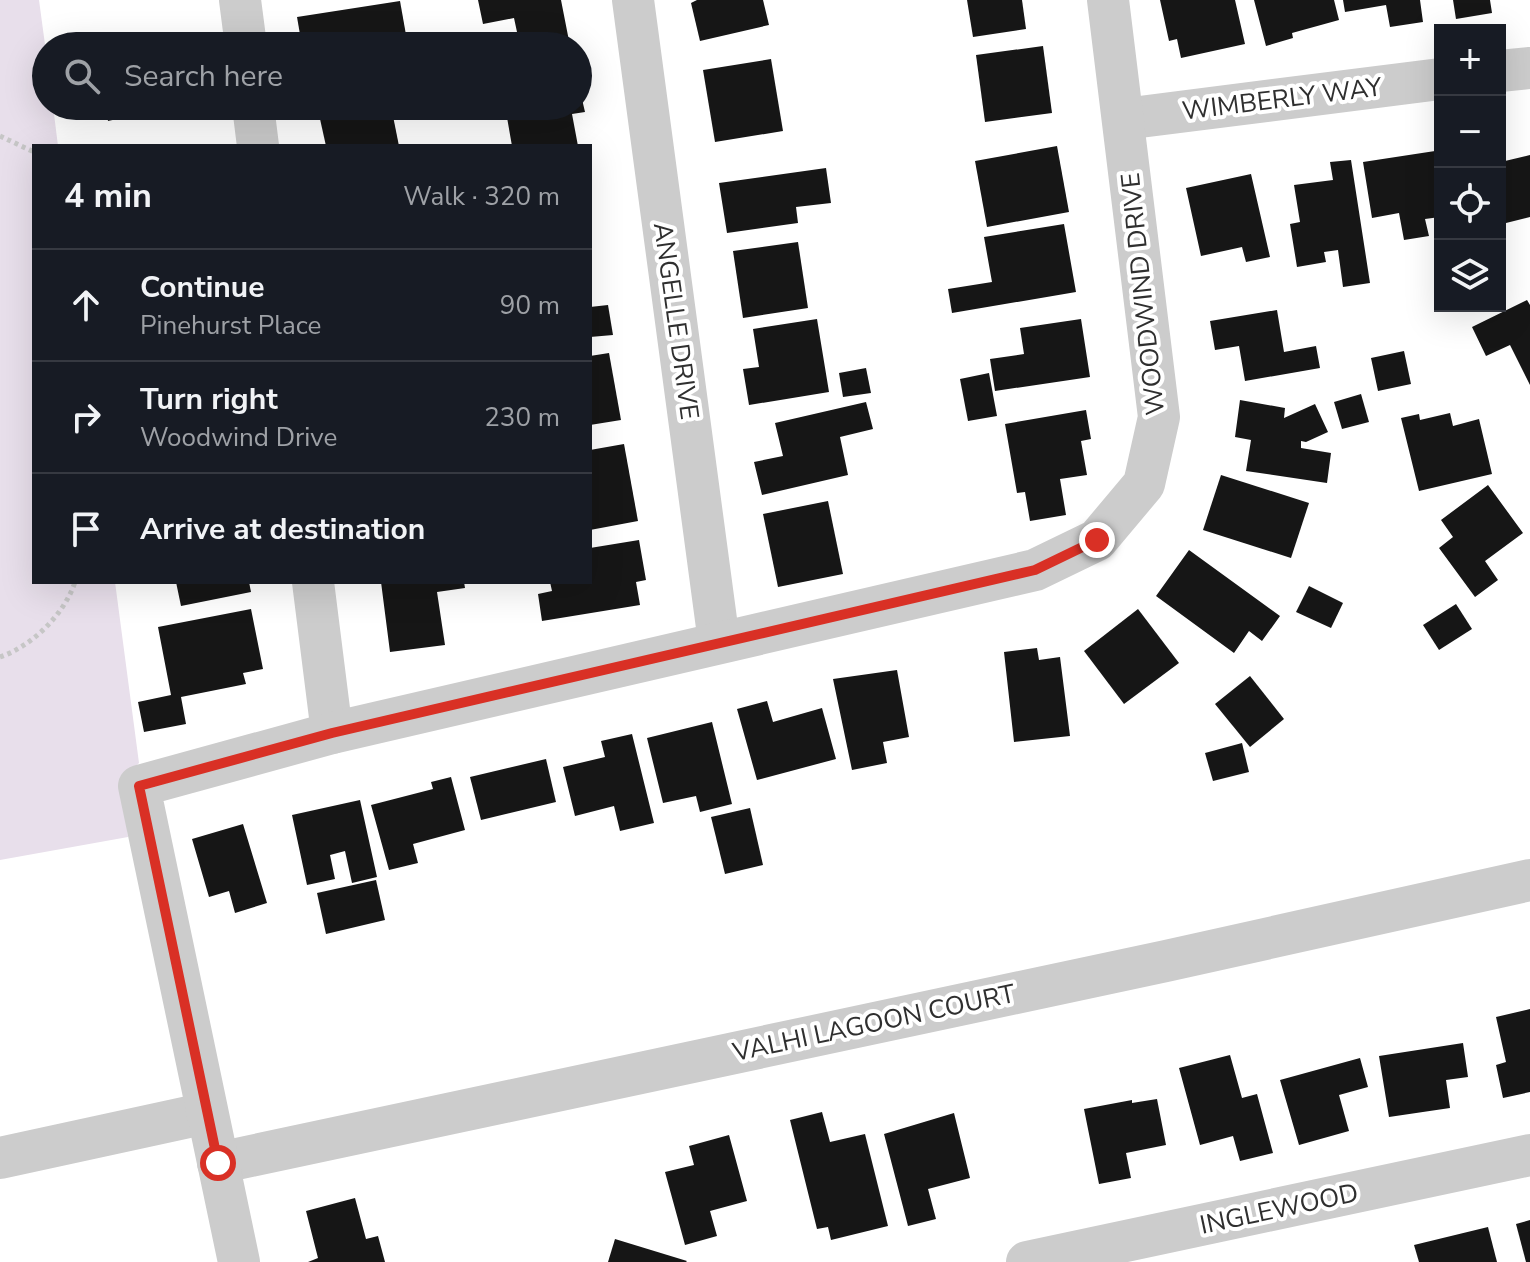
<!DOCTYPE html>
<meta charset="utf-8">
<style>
body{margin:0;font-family:"Nunito Sans",sans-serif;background:#20242c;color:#f1f3f6}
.controls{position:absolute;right:24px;top:24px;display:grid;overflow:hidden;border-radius:0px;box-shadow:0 8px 32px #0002}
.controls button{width:72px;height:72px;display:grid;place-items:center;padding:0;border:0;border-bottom:2px solid #363941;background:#171b24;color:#f1f3f6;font:40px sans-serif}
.stop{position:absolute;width:24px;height:24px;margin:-18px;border:6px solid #d93025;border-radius:50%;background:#fff}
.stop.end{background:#d93025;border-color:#fff;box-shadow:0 2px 8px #0008}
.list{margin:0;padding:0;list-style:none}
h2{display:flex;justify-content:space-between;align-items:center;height:104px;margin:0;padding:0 32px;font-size:34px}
h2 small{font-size:26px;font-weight:400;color:#9ea1a6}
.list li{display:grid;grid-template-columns:52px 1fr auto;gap:24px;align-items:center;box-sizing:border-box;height:112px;padding:0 32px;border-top:2px solid #363941}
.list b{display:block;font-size:30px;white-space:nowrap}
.list p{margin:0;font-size:26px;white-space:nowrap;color:#9ea1a6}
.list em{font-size:26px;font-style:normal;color:#9ea1a6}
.icon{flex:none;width:44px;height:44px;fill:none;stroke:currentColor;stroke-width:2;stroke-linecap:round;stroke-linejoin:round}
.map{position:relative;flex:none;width:1530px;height:1262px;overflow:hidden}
.search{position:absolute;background:#171b24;box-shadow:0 8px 32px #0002;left:32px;top:32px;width:560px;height:88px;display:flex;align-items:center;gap:20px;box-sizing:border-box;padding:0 28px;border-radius:44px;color:#9ea1a6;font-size:30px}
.panel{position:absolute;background:#171b24;box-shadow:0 8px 32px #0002;left:32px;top:144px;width:560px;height:440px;border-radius:0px}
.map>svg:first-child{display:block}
</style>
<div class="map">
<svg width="1530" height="1262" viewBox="0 0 1530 1262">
<rect width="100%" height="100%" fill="#fff"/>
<path fill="#e8dfeb" d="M 0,0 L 39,0 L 46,52 L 46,106 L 53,106 L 58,146 L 34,146 L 34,582 L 115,582 L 139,763 L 124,778 L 128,837 L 0,860 Z"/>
<g fill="#161616">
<path d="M 478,0 L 561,0 L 570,46 L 487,46 L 485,39 L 517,32 L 514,18 L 483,24 Z"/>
<path d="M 697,0 L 763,0 L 769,25 L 700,41 L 691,3 Z"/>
<path d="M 967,0 L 1022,0 L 1026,29 L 973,37 Z"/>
<path d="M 1160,0 L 1235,0 L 1245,44 L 1181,58 L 1177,39 L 1169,41 Z"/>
<path d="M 1254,0 L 1334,0 L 1339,20 L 1292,33 L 1293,38 L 1266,46 Z"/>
<path d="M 1343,0 L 1420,0 L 1423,22 L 1390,27 L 1386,5 L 1345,12 Z"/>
<path d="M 1453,0 L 1490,0 L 1492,13 L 1456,19 Z"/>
<path d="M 400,1 L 408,46 L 302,46 L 297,17 Z"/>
<path d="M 159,32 L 162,46 L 101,46 L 100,45 Z"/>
<path d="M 1043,46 L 1052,113 L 985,122 L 976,55 Z"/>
<path d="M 771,59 L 783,131 L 715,142 L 703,70 Z"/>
<path d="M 578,82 L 585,112 L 572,114 L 578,146 L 512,146 L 505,106 L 578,106 Z"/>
<path d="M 105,106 L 172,106 L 172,107 L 108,121 Z"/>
<path d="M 337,106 L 391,106 L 399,146 L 326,146 L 318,110 Z"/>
<path d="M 1500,144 L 1505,161 L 1530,155 L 1530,217 L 1506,223 L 1503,208 L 1500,209 Z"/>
<path d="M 1057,146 L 1069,212 L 987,227 L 975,161 Z"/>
<path d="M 1435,151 L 1440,181 L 1440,217 L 1425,219 L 1429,236 L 1404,240 L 1399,213 L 1372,218 L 1363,162 Z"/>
<path d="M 1351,160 L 1370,283 L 1343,287 L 1338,250 L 1324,252 L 1326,262 L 1297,267 L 1290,224 L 1300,222 L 1294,185 L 1333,180 L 1330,162 Z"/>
<path d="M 826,168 L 831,203 L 796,207 L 798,223 L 727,233 L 719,183 Z"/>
<path d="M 1251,174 L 1270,257 L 1246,262 L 1242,247 L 1201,256 L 1186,188 Z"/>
<path d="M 1064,224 L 1076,292 L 952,313 L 948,289 L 992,282 L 984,237 Z"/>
<path d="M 798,242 L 808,308 L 743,318 L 733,251 Z"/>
<path d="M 1527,300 L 1530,305 L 1530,385 L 1510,345 L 1486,356 L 1472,327 Z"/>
<path d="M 608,305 L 613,335 L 590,337 L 590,307 Z"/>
<path d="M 1277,310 L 1284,352 L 1316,346 L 1320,368 L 1245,381 L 1239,346 L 1215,350 L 1210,321 Z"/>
<path d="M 817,319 L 829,392 L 749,405 L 743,369 L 759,367 L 753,329 Z"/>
<path d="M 1081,319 L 1090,377 L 995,391 L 990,359 L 1024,354 L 1020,328 Z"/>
<path d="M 1404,351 L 1411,384 L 1378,391 L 1371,358 Z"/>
<path d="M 609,353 L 621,420 L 590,425 L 590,356 Z"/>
<path d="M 866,368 L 871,393 L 843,397 L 839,373 Z"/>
<path d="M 989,373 L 997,416 L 968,421 L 960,379 Z"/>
<path d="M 1361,394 L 1369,422 L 1342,429 L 1334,402 Z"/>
<path d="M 1240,400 L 1285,408 L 1284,418 L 1315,404 L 1328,432 L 1306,442 L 1301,441 L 1301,448 L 1331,453 L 1327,483 L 1246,471 L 1251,440 L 1235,437 Z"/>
<path d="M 866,402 L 873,429 L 840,437 L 848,475 L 762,495 L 754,462 L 783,456 L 775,423 Z"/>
<path d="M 1086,410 L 1091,439 L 1081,441 L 1087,475 L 1060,479 L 1066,515 L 1030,521 L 1025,492 L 1017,493 L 1005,424 Z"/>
<path d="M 1450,413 L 1453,426 L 1479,419 L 1492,474 L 1419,491 L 1401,418 L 1419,414 L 1420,420 Z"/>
<path d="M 624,444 L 638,521 L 590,530 L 590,450 Z"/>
<path d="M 1221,475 L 1309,503 L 1291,558 L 1203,530 Z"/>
<path d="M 1488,485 L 1523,533 L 1485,561 L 1498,580 L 1475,597 L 1439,548 L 1453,537 L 1441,520 Z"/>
<path d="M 828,501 L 843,574 L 778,587 L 763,514 Z"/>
<path d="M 639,540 L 646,580 L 636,582 L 640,605 L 542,621 L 538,594 L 552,591 L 550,582 L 590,582 L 590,548 Z"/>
<path d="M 1189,550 L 1280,616 L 1262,641 L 1249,631 L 1234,653 L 1156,596 Z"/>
<path d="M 176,582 L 249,582 L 251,592 L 181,606 Z"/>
<path d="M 381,582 L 464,582 L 465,588 L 437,592 L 445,645 L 390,652 Z"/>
<path d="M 1309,586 L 1343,603 L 1331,628 L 1296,612 Z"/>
<path d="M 1456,604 L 1472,629 L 1439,650 L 1423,625 Z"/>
<path d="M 251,609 L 263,669 L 243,673 L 246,684 L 181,697 L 186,724 L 144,732 L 138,702 L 171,695 L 158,627 Z"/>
<path d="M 1138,609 L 1179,663 L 1124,704 L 1084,651 Z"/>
<path d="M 1037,648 L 1039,660 L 1060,657 L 1070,736 L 1014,742 L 1004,652 Z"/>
<path d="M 897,670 L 909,737 L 883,742 L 887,763 L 852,770 L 833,679 Z"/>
<path d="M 1250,676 L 1284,719 L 1250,747 L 1215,704 Z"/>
<path d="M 767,701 L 773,722 L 822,708 L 836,759 L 757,780 L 737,709 Z"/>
<path d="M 712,722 L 732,804 L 700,812 L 696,796 L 663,803 L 647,738 Z"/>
<path d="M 632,734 L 654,823 L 620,831 L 614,806 L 575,816 L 563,767 L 605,757 L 601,741 Z"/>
<path d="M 1242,743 L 1249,772 L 1213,781 L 1205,753 Z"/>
<path d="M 546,759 L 556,802 L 481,820 L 470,777 Z"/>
<path d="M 451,777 L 465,830 L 413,844 L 418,863 L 389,870 L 371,805 L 433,789 L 431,782 Z"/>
<path d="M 360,800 L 377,877 L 352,883 L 345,851 L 330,855 L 335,879 L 307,885 L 292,815 Z"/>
<path d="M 750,808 L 763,865 L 725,874 L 711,817 Z"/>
<path d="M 243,824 L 267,903 L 235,913 L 229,891 L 209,897 L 192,839 Z"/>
<path d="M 376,880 L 385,920 L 326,934 L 317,893 Z"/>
<path d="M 1530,1009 L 1530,1092 L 1503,1098 L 1496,1065 L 1506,1062 L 1496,1017 Z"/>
<path d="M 1463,1043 L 1468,1077 L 1446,1080 L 1450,1108 L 1389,1117 L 1379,1056 Z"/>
<path d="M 1230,1055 L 1242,1098 L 1257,1094 L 1273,1153 L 1240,1161 L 1233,1136 L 1200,1145 L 1179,1068 Z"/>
<path d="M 1360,1058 L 1368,1087 L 1339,1095 L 1349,1131 L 1299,1145 L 1280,1080 Z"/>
<path d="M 1157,1099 L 1166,1145 L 1126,1153 L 1131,1178 L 1099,1184 L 1084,1109 L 1132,1100 L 1132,1103 Z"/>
<path d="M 822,1112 L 830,1142 L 865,1134 L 888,1226 L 831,1240 L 828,1227 L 817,1229 L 790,1120 Z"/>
<path d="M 954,1113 L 970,1178 L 928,1189 L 936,1219 L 908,1226 L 884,1134 Z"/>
<path d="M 729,1135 L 747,1201 L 710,1211 L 717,1236 L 685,1245 L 665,1172 L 694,1165 L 689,1146 Z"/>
<path d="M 355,1198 L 366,1239 L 378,1236 L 385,1262 L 308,1262 L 318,1258 L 306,1211 Z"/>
<path d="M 1530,1220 L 1530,1262 L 1526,1262 L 1516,1224 Z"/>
<path d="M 1488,1227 L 1497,1262 L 1419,1262 L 1414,1245 Z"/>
<path d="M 615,1239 L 687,1261 L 686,1262 L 608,1262 Z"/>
</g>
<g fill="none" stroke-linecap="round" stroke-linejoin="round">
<g stroke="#c6c6c6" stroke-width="5" stroke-dasharray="4 4" stroke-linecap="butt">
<path d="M 0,136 L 34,152"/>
<path d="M 0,657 C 32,646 64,615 75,582"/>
</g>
<g stroke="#ccc" stroke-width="42">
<path d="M 240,0 L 246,46"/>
<path d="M 633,0 L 719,642"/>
<path d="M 1500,71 L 1530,68"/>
<path d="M 253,106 L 258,146"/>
<path d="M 1124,119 L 1440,79"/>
<path d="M 313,582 L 332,733"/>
<path d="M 0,1158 L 207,1113"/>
<path d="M 218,1163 L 1166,961 L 1530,880"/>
<path d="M 239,1262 L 139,786 L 332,733 L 1035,570 L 1097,540 L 1144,484 L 1159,417 L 1108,0"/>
<path d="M 1027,1262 L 1530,1155"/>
</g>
</g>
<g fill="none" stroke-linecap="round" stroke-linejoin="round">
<path stroke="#d93025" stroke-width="10" d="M 218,1163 L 139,786 L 332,733 L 1035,570 L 1097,540"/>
</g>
<g text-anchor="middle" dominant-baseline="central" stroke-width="8" stroke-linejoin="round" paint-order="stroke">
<g font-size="26" fill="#2f2f2f" stroke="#fff">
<text transform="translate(1282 99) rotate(-7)">WIMBERLY WAY</text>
<text transform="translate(1143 294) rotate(-96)">WOODWIND DRIVE</text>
<text transform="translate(676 321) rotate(82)">ANGELLE DRIVE</text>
<text transform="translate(874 1023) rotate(-12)">VALHI LAGOON COURT</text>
<text transform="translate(1279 1209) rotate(-12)">INGLEWOOD</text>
</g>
</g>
</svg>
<div class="controls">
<button>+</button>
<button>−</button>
<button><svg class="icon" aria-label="locate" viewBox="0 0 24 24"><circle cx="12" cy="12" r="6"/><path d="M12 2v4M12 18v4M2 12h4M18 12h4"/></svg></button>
<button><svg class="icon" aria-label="layers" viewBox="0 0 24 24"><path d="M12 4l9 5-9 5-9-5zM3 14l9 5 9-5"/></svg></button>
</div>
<div class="stop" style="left:218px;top:1163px"></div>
<div class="stop end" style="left:1097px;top:540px"></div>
<div class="search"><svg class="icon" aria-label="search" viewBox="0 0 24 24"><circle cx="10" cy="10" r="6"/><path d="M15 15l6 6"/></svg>Search here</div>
<section class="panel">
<h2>4 min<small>Walk · 320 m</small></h2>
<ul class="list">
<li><svg class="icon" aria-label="ahead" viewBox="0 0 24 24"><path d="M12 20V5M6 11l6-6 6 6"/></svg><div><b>Continue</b><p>Pinehurst Place</p></div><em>90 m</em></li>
<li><svg class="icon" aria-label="right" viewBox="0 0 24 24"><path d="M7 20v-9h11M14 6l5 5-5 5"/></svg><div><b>Turn right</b><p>Woodwind Drive</p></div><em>230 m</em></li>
<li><svg class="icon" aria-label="arrive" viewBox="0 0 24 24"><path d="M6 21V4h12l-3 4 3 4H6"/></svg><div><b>Arrive at destination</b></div></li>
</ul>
</section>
</div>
